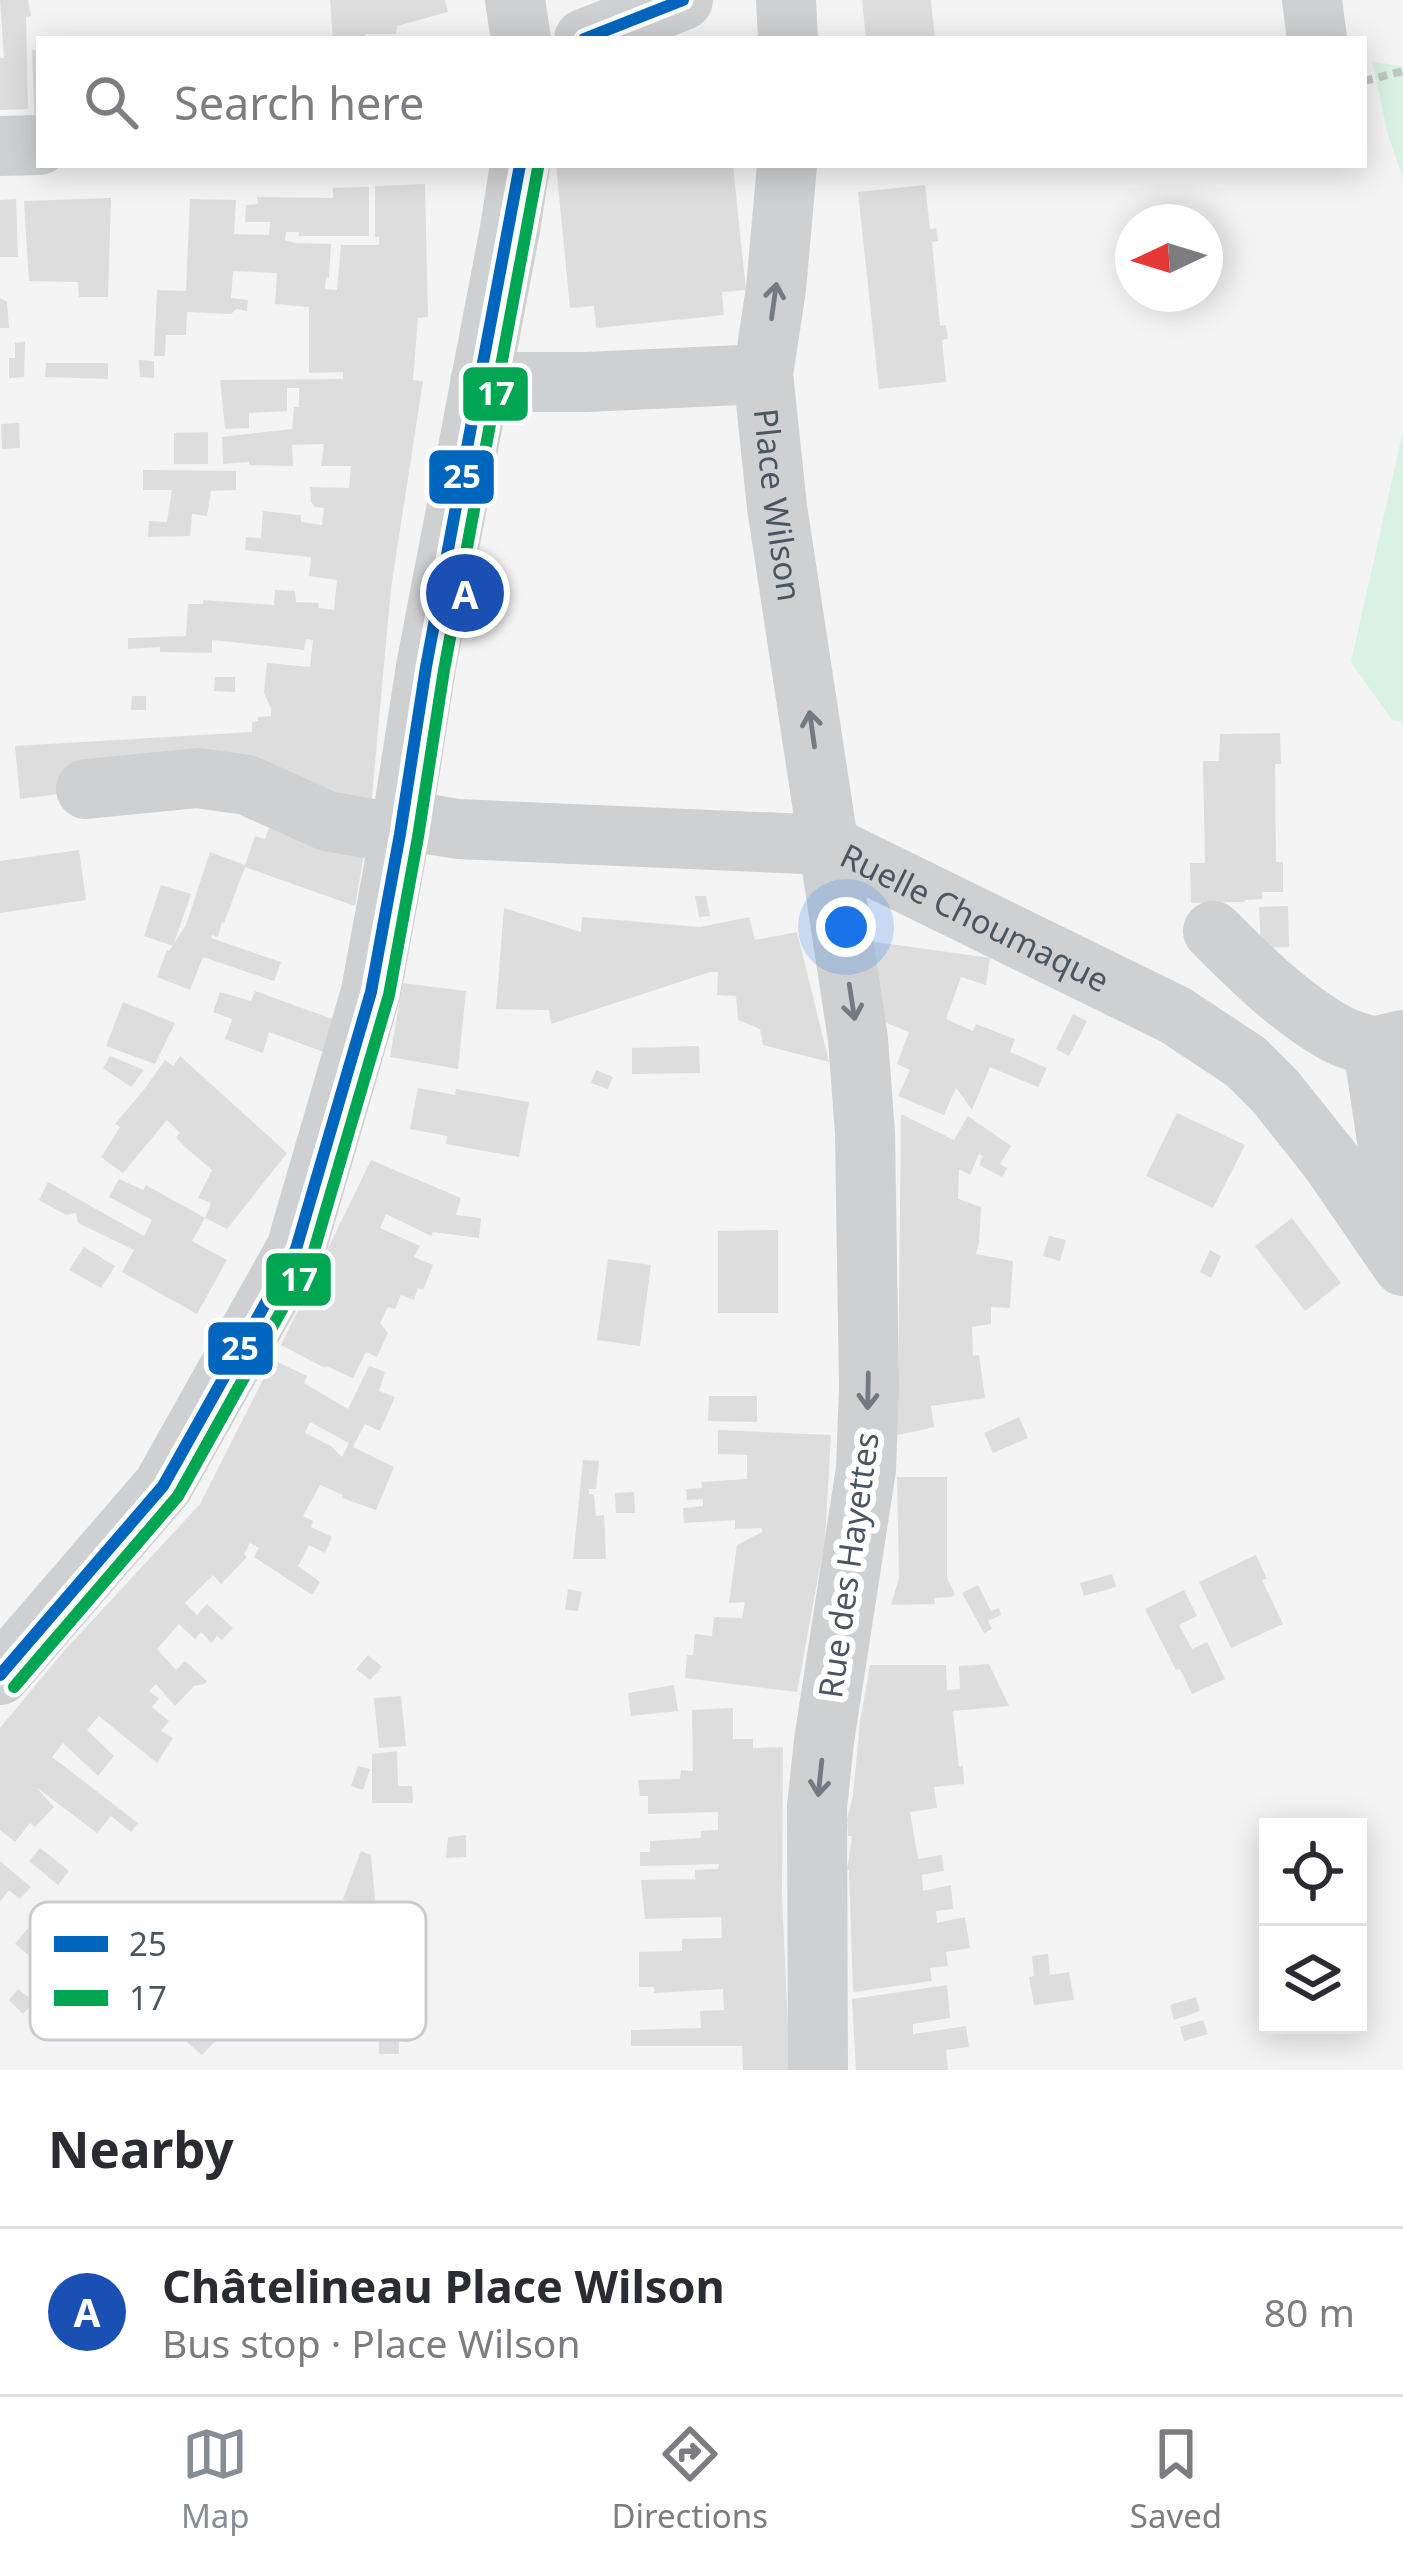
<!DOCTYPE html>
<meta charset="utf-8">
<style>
body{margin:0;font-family:"Noto Sans",sans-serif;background:#f7f7f7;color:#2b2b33}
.controls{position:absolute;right:36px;bottom:36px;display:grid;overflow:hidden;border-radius:0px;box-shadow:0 6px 30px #0003}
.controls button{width:108px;height:108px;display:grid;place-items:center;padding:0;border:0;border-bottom:3px solid #e1e1e2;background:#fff;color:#2b2b33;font:60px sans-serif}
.compass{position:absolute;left:1115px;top:204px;width:108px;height:108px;border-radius:50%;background:#fff;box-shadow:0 6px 30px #0003;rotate:266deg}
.you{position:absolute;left:846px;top:927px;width:42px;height:42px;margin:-30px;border:9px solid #fff;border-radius:50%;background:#1a73e8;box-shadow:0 0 0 18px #1a73e833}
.badge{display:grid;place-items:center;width:78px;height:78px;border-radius:50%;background:#868d94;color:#fff;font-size:39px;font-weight:700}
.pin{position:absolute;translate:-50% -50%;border:6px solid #fff;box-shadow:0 3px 12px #0006}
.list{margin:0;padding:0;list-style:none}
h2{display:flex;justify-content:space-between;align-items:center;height:156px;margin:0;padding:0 48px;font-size:51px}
h2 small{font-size:39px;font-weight:400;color:#7c7c81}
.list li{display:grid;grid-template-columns:78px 1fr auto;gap:36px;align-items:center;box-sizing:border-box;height:168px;padding:0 48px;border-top:3px solid #e1e1e2}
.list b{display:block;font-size:45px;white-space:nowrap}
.list p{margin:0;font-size:39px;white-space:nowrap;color:#7c7c81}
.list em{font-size:39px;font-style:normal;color:#7c7c81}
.icon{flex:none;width:66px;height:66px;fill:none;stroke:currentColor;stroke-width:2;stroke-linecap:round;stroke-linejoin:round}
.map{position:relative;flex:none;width:1403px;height:2070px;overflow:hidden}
.search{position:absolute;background:#fff;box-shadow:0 6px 30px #0003;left:36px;right:36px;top:36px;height:132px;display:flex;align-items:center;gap:30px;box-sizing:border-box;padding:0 42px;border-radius:0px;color:#7c7c81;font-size:45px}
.sheet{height:324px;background:#fff}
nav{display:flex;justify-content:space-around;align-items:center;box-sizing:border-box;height:168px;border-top:3px solid #e1e1e2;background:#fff;font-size:33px;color:#7c7c81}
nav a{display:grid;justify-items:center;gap:6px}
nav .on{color:#868d94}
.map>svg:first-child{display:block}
</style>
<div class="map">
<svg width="1403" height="2070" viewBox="0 0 1403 2070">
<rect width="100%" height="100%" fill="#f4f4f4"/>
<g fill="#d9f2e3">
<path d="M 1372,61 L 1403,67 L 1403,178 L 1388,135 Z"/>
<path d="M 1403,431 L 1403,721 L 1392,720 L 1351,662 Z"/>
</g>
<g fill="#ddddde" fill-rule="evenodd">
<path d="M 0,0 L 28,0 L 31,16 L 26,17 L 28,109 L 0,110 L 0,58 L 4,58 Z"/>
<path d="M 330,0 L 445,0 L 448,12 L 397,26 L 396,34 L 365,34 L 364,39 L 333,39 Z"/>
<path d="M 862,0 L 931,0 L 935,39 L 866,39 Z"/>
<path d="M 32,50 L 39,50 L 39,131 L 35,131 Z"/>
<path d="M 556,165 L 733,165 L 746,290 L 722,292 L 724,315 L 596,328 L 594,306 L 570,308 Z"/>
<path d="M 425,184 L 428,317 L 418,318 L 413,380 L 423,381 L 391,588 L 370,818 L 75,792 L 20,799 L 15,746 L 252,732 L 252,722 L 258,721 L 258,717 L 271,716 L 271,708 L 264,693 L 267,663 L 310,667 L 313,640 L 306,639 L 304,650 L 212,640 L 212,653 L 160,652 L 160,647 L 128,649 L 128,638 L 186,636 L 188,604 L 203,604 L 203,600 L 274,605 L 275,590 L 295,591 L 296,602 L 319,603 L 318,608 L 334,610 L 337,580 L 309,576 L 311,557 L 245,550 L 246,537 L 261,538 L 263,511 L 301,515 L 301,522 L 322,525 L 324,508 L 315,507 L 311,502 L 310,487 L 349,488 L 351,466 L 321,466 L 324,444 L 292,445 L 293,466 L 249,465 L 249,462 L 223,464 L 222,437 L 292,429 L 294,407 L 299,407 L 299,388 L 287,388 L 287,411 L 249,413 L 249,428 L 225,429 L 220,380 L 343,379 L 343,372 L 309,373 L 309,307 L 275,304 L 277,273 L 233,271 L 231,298 L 248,300 L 247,311 L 236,309 L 231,314 L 187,312 L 186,335 L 166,335 L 165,356 L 154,356 L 157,290 L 186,291 L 190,199 L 236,200 L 234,234 L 269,235 L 270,222 L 245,222 L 246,205 L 258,204 L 257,197 L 333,198 L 333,188 L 369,187 L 369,236 L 298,236 L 299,232 L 286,232 L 285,240 L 295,243 L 331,244 L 329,278 L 326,277 L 325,289 L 337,290 L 341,245 L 379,245 L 379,237 L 375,237 L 375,186 Z"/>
<path d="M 925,185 L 930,229 L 936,228 L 938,241 L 932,242 L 940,326 L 946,325 L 948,339 L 942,340 L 946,382 L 879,389 L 858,192 Z"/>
<path d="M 111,198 L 108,297 L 79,297 L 78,282 L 29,281 L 24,201 Z"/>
<path d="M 16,199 L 18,257 L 0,257 L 0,200 Z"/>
<path d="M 0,298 L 7,302 L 9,328 L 0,328 Z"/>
<path d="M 25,342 L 24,377 L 9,378 L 9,358 L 15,358 L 15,343 Z"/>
<path d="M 139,360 L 154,361 L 154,378 L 140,377 Z"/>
<path d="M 46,363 L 108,363 L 108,379 L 45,377 Z"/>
<path d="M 19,423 L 20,448 L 2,449 L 1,424 Z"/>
<path d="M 208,432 L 208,464 L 174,464 L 174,433 Z"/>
<path d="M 143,470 L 236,471 L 236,490 L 211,491 L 207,516 L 192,514 L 190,536 L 148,537 L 149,521 L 167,522 L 172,490 L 143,490 Z"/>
<path d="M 215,677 L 235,677 L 235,692 L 214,691 Z"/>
<path d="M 132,696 L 146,696 L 146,710 L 131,710 Z"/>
<path d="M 1280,733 L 1281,764 L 1275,764 L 1276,862 L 1283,862 L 1283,892 L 1262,892 L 1262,899 L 1246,900 L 1244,902 L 1191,903 L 1190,863 L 1205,863 L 1203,761 L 1219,761 L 1220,734 Z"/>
<path d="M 274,814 L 365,848 L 355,906 L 245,867 L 224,923 L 222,922 L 218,937 L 212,935 L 211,938 L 281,962 L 274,981 L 203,957 L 190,990 L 157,977 L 167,950 L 169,951 L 186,925 L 210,852 L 245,865 L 255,836 L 265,839 Z"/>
<path d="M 79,850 L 86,900 L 0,913 L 0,861 Z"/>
<path d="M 161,885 L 191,894 L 173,946 L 144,936 Z"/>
<path d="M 695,896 L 706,896 L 710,916 L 699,917 Z"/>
<path d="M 1288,906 L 1289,947 L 1261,948 L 1259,907 Z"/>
<path d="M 504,908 L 581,932 L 582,917 L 700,927 L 749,917 L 755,940 L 797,932 L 829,1062 L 763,1045 L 760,1029 L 738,1020 L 736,996 L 717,995 L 718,972 L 710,972 L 551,1024 L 549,1010 L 496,1009 Z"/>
<path d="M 862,940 L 990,958 L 986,985 L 961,977 L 946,1019 L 973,1031 L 976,1024 L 1015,1039 L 1010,1052 L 1047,1068 L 1038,1087 L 990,1067 L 972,1110 L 956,1088 L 944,1115 L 898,1096 L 910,1070 L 897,1064 L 909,1032 L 881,1021 Z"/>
<path d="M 403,983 L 466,991 L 458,1069 L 390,1057 Z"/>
<path d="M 255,991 L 335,1020 L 324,1052 L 269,1032 L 263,1053 L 225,1039 L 232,1019 L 213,1012 L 220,992 L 251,1001 Z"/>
<path d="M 123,1002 L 175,1023 L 155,1064 L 106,1046 Z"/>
<path d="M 1073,1014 L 1087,1021 L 1069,1056 L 1056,1049 Z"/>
<path d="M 699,1046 L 700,1073 L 632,1074 L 632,1048 Z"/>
<path d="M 110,1056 L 144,1070 L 131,1087 L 103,1068 Z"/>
<path d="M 180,1056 L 287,1153 L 227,1229 L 205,1218 L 192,1241 L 227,1260 L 197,1314 L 122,1272 L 134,1250 L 78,1223 L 76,1213 L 66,1215 L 39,1200 L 48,1182 L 144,1236 L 152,1220 L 109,1197 L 119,1179 L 143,1190 L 146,1185 L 205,1218 L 211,1203 L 198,1198 L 212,1170 L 185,1147 L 176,1137 L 180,1133 L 167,1120 L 123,1173 L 101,1157 L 120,1127 L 115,1124 L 146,1087 L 165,1060 L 173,1066 Z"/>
<path d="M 596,1070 L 613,1077 L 608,1089 L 591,1083 Z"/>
<path d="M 418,1088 L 455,1095 L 456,1089 L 529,1102 L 519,1157 L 446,1144 L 447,1136 L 410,1129 Z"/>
<path d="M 1177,1113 L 1245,1145 L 1213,1208 L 1146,1176 Z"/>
<path d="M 901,1114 L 954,1140 L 968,1116 L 1011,1146 L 1000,1164 L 1007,1168 L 1002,1177 L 979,1165 L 983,1156 L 979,1154 L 970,1175 L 959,1169 L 958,1199 L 981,1207 L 979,1243 L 976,1254 L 1013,1261 L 1010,1308 L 991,1307 L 991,1324 L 972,1327 L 973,1356 L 979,1355 L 985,1398 L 931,1406 L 934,1427 L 894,1436 L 898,1401 Z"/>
<path d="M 371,1160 L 461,1198 L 456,1215 L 481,1218 L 479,1238 L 433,1232 L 431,1236 L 386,1214 L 380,1228 L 420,1246 L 414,1257 L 433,1265 L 423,1290 L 418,1288 L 414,1300 L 401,1295 L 395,1309 L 388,1307 L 380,1323 L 388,1333 L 377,1357 L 366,1352 L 353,1378 L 326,1366 L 325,1368 L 281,1345 Z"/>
<path d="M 1292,1218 L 1341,1283 L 1305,1311 L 1255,1246 Z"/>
<path d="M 778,1230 L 778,1313 L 718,1313 L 718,1231 Z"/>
<path d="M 1049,1236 L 1066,1240 L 1060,1261 L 1043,1256 Z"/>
<path d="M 84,1247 L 115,1266 L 101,1288 L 69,1270 Z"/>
<path d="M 1210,1250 L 1221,1256 L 1211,1278 L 1200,1272 Z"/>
<path d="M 608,1259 L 651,1265 L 640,1346 L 597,1340 Z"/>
<path d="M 273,1360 L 307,1376 L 304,1383 L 348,1409 L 369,1366 L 385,1372 L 379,1391 L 395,1397 L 380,1431 L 365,1424 L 353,1447 L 394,1467 L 376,1510 L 342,1498 L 343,1495 L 320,1485 L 303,1516 L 313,1521 L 311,1527 L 332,1537 L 325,1553 L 309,1545 L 298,1566 L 320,1582 L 312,1595 L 254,1557 L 259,1548 L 250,1543 L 244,1554 L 247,1557 L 221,1584 L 213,1575 L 185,1603 L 197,1615 L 207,1604 L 233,1628 L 222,1640 L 217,1636 L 212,1643 L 201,1632 L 195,1639 L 179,1624 L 157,1649 L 176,1670 L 185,1661 L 207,1681 L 204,1684 L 194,1686 L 175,1706 L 156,1684 L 149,1691 L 159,1699 L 152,1707 L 169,1721 L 161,1731 L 173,1738 L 157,1763 L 99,1716 L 87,1730 L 114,1756 L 98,1776 L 63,1743 L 52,1757 L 138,1823 L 131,1832 L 111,1816 L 97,1833 L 36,1787 L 54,1807 L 35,1827 L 30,1823 L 15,1842 L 0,1830 L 0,1728 L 64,1651 L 200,1504 ZM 310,1422 L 349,1443 L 342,1457 L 331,1446 L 305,1433 Z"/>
<path d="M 709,1396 L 757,1396 L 757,1422 L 708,1421 Z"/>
<path d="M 1019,1417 L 1028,1438 L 993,1453 L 984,1433 Z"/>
<path d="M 718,1430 L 831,1435 L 825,1539 L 797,1692 L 685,1678 L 687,1655 L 693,1655 L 695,1634 L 712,1636 L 714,1617 L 742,1618 L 745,1602 L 729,1603 L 737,1545 L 762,1532 L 762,1528 L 735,1529 L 735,1520 L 684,1523 L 683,1508 L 703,1506 L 703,1499 L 687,1500 L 686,1489 L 702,1488 L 701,1482 L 747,1479 L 747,1455 L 718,1454 Z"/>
<path d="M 583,1460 L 599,1461 L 596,1489 L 589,1489 L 589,1494 L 594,1495 L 596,1516 L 604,1515 L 606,1559 L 573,1559 Z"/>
<path d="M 897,1477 L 947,1477 L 947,1578 L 955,1594 L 952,1597 L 934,1598 L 935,1604 L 891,1605 L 899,1578 Z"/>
<path d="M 634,1492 L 635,1513 L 616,1513 L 615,1493 Z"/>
<path d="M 1256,1555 L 1267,1579 L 1262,1580 L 1283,1624 L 1231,1648 L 1199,1582 Z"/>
<path d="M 1112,1574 L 1116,1587 L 1084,1596 L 1080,1583 Z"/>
<path d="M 978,1585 L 991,1611 L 999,1608 L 1001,1615 L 988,1621 L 992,1629 L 984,1633 L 962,1593 Z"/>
<path d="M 568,1589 L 582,1592 L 578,1611 L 565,1610 Z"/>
<path d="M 1184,1590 L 1197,1616 L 1179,1625 L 1192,1649 L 1207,1642 L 1225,1679 L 1192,1694 L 1180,1669 L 1176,1670 L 1145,1609 Z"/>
<path d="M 368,1655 L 382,1667 L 370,1680 L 356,1669 Z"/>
<path d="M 989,1664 L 1009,1706 L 953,1711 L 959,1767 L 963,1766 L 964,1784 L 934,1787 L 937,1808 L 910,1812 L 918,1859 L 942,1855 L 944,1871 L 922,1875 L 923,1891 L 951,1885 L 953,1909 L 936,1911 L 937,1923 L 965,1917 L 970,1948 L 946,1952 L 948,1966 L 930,1968 L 932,1981 L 853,1992 L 849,1870 L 847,1871 L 852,1836 L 848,1836 L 847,1819 L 853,1796 L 860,1722 L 870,1665 L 946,1665 L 947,1690 L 960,1689 L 959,1666 Z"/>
<path d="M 674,1685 L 678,1711 L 631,1716 L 628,1693 Z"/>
<path d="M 401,1696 L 406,1746 L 379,1748 L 374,1698 Z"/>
<path d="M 733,1708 L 733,1739 L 753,1739 L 753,1748 L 783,1747 L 782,1895 L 790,2070 L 743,2070 L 742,2046 L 631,2046 L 631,2030 L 701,2028 L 700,2011 L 724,2010 L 723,1989 L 654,1993 L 654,1987 L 639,1987 L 639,1952 L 682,1951 L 682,1939 L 722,1938 L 721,1917 L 645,1919 L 641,1880 L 695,1879 L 695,1870 L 718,1869 L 719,1864 L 640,1866 L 640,1852 L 650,1852 L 650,1841 L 701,1838 L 701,1831 L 718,1830 L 718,1812 L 648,1814 L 648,1796 L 640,1796 L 638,1780 L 680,1779 L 681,1770 L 693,1771 L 692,1710 Z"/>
<path d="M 397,1751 L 398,1786 L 412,1786 L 413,1803 L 372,1803 L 372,1754 Z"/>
<path d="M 358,1766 L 370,1769 L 363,1790 L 351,1786 Z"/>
<path d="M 466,1835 L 466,1857 L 446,1858 L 448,1837 Z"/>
<path d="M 40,1848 L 69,1871 L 58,1885 L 29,1861 Z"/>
<path d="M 361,1851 L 371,1855 L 377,1922 L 343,1899 Z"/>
<path d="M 0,1861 L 31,1887 L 20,1899 L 9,1890 L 0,1902 Z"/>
<path d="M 28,1928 L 60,1955 L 47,1970 L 15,1944 Z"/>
<path d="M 1048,1954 L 1050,1975 L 1069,1972 L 1074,2000 L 1034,2005 L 1029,1977 L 1034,1976 L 1032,1956 Z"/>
<path d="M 397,1980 L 398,2018 L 415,2018 L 416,2035 L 411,2035 L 411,2042 L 404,2042 L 403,2036 L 399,2036 L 399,2054 L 379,2054 L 378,1981 Z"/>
<path d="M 947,1985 L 950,2018 L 913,2024 L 913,2034 L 966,2026 L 969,2047 L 946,2050 L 948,2070 L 856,2070 L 852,1999 Z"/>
<path d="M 18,1989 L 34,2002 L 23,2014 L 9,2000 Z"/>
<path d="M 1196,1997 L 1200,2011 L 1174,2020 L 1170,2005 Z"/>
<path d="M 188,2017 L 215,2041 L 202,2055 L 175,2032 Z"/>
<path d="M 1203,2020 L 1208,2034 L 1184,2041 L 1180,2027 Z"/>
</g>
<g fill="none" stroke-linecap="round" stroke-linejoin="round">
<path stroke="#bcc7c4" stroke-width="8" stroke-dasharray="9 6" stroke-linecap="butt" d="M 1364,81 L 1403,71"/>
<g stroke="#ced0d2" stroke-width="60">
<path d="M 515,0 L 521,39"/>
<path d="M 786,0 L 788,39"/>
<path d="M 1312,0 L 1317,39"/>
<path d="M 584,39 L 683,0"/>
<path d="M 0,146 L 39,145"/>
<path id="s1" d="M 787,165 L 776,289 L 763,374 L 777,507 L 858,1039 L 865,1133 L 869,1387 L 866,1469 L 824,1741 L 817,1807 L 818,2070"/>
<path d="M 480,382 L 586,382 L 763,374"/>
<path d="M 86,789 L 198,778 L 247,785 L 327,821 L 400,834"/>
<path id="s2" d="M 402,820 L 458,829 L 828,845 L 1175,1015 L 1246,1062 L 1275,1091 L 1330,1160 L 1403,1266"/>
<path d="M 1213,931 C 1250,968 1290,1008 1337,1034 C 1348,1040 1362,1043 1373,1047"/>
<path d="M 1378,1229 L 1389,1193 L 1388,1147 L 1373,1047 L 1403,1040"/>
<path d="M 0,1675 L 163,1486 L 296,1249 L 371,992 L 400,834 L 426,667 L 510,229 L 520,165"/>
</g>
<g stroke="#fff" stroke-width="21">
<g id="bus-1">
<path d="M 584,39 L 683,0"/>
<path d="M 0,1675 L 163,1486 L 296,1249 L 371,992 L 400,834 L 426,667 L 520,165"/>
</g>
</g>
<g stroke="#fff" stroke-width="21">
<path id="bus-2" d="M 14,1687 L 178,1496 L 313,1254 L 389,995 L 418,837 L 444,670 L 538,168"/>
</g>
<use href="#bus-1" stroke="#0065bd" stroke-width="12"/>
<use href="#bus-2" stroke="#00a651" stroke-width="12"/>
</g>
<defs><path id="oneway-shaft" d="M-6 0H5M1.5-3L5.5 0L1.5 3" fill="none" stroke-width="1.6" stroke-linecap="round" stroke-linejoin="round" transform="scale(3)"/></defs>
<g stroke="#727b83">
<use href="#oneway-shaft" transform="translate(774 301) rotate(-82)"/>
<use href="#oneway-shaft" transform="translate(812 729) rotate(-98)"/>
<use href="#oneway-shaft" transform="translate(852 1002) rotate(81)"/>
<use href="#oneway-shaft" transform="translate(868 1391) rotate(91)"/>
<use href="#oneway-shaft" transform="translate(820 1778) rotate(96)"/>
</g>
<g text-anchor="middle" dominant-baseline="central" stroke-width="12" stroke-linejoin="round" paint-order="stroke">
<g font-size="33" fill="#4a5661" stroke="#fff">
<text stroke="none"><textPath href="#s1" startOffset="342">Place Wilson</textPath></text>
<text stroke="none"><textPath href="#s2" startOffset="591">Ruelle Choumaque</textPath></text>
<text transform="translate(848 1565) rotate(-82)">Rue des Hayettes</text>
</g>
</g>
<rect x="30" y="1902" width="396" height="138" rx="18" fill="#fff" stroke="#c9ccd0" stroke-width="3"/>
<rect x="54" y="1936" width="54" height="16" fill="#0065bd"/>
<rect x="54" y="1990" width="54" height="16" fill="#00a651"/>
<g font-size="33" fill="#4a5661">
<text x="129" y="1956">25</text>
<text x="129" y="2010">17</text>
</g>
<g stroke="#fff" stroke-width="4.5">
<rect x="461" y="365" width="69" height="58" rx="12" fill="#00a651"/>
<rect x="427" y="448" width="69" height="58" rx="12" fill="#0065bd"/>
<rect x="264" y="1251" width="69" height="57" rx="12" fill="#00a651"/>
<rect x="206" y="1320" width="69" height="57" rx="12" fill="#0065bd"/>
</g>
<g font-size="33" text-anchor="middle" font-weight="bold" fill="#fff">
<text x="496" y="405">17</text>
<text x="462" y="488">25</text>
<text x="299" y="1291">17</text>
<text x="240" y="1360">25</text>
</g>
</svg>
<div class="controls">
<button><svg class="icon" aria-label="locate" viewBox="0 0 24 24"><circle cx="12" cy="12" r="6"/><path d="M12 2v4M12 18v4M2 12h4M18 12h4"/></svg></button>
<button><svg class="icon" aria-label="layers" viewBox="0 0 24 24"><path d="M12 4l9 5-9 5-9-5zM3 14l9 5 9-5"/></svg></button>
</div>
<svg class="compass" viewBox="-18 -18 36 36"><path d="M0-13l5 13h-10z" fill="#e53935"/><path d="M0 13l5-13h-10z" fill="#7c7c81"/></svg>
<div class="you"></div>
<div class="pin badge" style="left:465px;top:593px;background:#1a4fb4">A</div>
<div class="search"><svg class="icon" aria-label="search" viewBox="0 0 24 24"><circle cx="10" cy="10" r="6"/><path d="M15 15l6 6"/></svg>Search here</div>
</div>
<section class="sheet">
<h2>Nearby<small></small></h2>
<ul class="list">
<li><span class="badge" style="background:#1a4fb4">A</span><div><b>Châtelineau Place Wilson</b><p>Bus stop · Place Wilson</p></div><em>80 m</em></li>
</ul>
</section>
<nav>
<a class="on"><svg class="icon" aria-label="map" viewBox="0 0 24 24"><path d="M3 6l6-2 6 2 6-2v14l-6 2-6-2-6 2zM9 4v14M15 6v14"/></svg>Map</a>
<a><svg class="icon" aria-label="directions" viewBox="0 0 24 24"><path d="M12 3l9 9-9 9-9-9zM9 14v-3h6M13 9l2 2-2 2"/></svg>Directions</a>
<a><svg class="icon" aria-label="saved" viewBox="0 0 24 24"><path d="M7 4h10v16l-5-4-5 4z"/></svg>Saved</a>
</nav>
